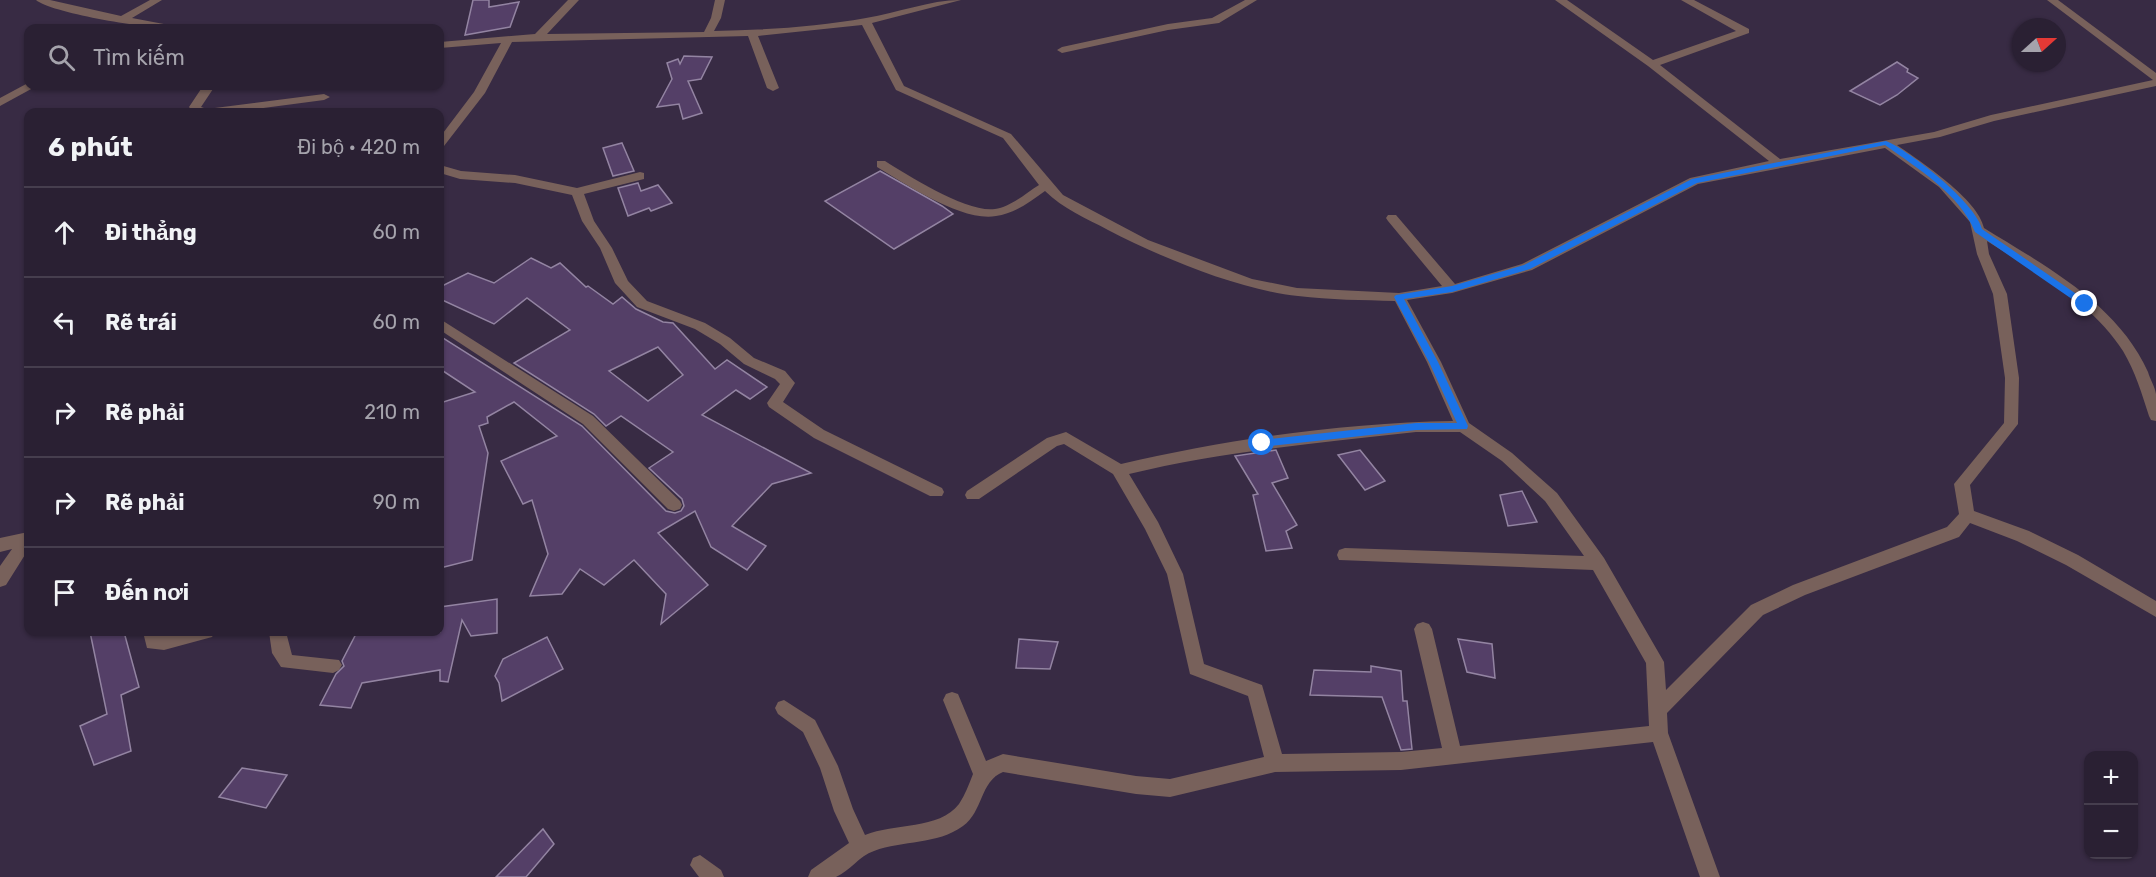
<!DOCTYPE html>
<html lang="vi">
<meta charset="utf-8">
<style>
body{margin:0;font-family:Rubik,sans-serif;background:#32283b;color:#f1f3f6}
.controls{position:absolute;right:18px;bottom:18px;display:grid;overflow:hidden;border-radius:12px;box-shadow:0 2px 4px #0004}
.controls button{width:54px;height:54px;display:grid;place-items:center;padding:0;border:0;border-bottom:2px solid #463e4e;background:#2a2033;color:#f1f3f6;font:30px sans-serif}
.compass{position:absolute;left:2012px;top:18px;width:54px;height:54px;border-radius:50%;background:#2a2033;box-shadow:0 2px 4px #0004;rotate:69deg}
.stop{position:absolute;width:18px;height:18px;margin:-14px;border:4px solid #1a73e8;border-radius:50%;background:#fff}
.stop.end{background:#1a73e8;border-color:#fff;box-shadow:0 2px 6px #0008}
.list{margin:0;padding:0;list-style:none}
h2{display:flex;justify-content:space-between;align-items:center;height:78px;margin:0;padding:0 24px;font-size:26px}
h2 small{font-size:20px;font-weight:400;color:#a5a3ac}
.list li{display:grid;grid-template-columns:39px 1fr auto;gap:18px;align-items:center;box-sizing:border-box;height:90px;padding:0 24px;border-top:2px solid #463e4e}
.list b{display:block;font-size:22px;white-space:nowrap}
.list em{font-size:20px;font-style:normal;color:#a5a3ac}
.icon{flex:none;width:33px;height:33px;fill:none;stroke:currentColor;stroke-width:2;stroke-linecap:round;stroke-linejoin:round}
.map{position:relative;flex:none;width:2156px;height:877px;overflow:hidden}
.search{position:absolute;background:#2a2033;box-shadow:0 2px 4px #0004;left:24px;top:24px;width:420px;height:66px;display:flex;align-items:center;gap:15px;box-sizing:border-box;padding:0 21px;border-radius:12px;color:#a5a3ac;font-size:22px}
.panel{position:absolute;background:#2a2033;box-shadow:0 2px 4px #0004;left:24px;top:108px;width:420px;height:528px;border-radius:12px}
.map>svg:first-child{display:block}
</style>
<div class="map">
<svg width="2156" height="877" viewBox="0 0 2156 877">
<rect width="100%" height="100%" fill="#382b44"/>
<g fill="#543f67" stroke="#9384a2" stroke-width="1.5" fill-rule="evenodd">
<path d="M 473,0 L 489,0 L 489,7 L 519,2 L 510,27 L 465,35 Z"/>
<path d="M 684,56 L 712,57 L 701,79 L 688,81 L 702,113 L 683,119 L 679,104 L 657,107 L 672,79 L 667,63 L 678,59 L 680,64 Z"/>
<path d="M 1897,62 L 1908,69 L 1907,72 L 1918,78 L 1897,95 L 1880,105 L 1850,91 Z"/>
<path d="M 622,143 L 634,171 L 613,176 L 603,148 Z"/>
<path d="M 880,171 L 942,206 L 953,214 L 894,249 L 825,201 Z"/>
<path d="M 638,183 L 641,191 L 658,185 L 672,203 L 651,211 L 649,208 L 628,216 L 618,188 Z"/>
<path d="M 531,258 L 551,268 L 560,263 L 586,287 L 588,286 L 613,304 L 622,297 L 636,309 L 663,322 L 673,323 L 715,369 L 727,360 L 767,387 L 750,399 L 736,390 L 702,415 L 811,473 L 772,484 L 732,526 L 766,546 L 747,570 L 711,547 L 695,511 L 658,533 L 708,585 L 661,624 L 666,594 L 634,560 L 604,585 L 580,569 L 562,594 L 530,596 L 548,554 L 532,500 L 523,504 L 501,461 L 557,436 L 514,402 L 487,417 L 488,423 L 479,426 L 488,453 L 472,560 L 440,568 L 440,403 L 475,392 L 440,369 L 440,336 L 582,426 L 666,511 L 675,513 L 681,511 L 684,506 L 682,499 L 649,468 L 673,452 L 621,416 L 606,426 L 594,414 L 514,363 L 570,330 L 527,298 L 494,324 L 440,299 L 440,287 L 468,273 L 494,283 ZM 658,347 L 683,375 L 648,401 L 609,371 Z"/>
<path d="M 1276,450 L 1288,478 L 1272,483 L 1297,525 L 1286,531 L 1292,548 L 1266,551 L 1253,495 L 1258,494 L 1235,456 Z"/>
<path d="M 1360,450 L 1385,481 L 1365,490 L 1338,455 Z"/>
<path d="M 1522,491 L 1537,522 L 1508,526 L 1500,495 Z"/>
<path d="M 497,599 L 497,633 L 471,636 L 462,620 L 448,682 L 440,681 L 440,670 L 362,683 L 351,708 L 320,705 L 336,674 L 344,666 L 342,661 L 357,632 L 440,632 L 440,607 Z"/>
<path d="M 90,632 L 124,632 L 139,687 L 121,695 L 131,751 L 94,765 L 80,726 L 107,714 Z"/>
<path d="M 547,637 L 563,669 L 502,701 L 499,683 L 495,676 L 503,659 Z"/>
<path d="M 1019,639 L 1058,642 L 1050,669 L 1016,668 Z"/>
<path d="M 1458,639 L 1492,644 L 1495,678 L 1467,672 Z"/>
<path d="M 1371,666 L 1401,671 L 1403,701 L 1407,701 L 1412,749 L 1401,750 L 1382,697 L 1310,695 L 1314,670 L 1371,672 Z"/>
<path d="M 242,768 L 287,775 L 266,808 L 219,797 Z"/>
<path d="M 543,829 L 554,844 L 526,877 L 496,877 Z"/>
</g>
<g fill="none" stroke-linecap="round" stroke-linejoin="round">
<g fill="#78615b" fill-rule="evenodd">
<path d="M 36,0 L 50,0 L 121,16 L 150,0 L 162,0 L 132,18 L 169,25 L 174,28 C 153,30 51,13 36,0 Z"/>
<path d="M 568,0 L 579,0 L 547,34 L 704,32 L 711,18 L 715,0 L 725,0 L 721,18 L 714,31 C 765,30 816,27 866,18 C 898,13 929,0 961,0 L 872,23 L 904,86 L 1011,134 L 1063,195 L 1148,240 L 1252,279 L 1297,288 L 1399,293 L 1442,286 L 1388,221 L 1386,218 L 1388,215 L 1396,215 L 1455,284 L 1522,264 L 1690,178 L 1769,161 L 1648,66 L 1555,0 L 1567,0 L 1653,60 L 1736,31 L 1681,0 L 1694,0 L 1749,29 L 1749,33 L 1660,65 L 1780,159 L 1934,132 L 1991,115 L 2153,80 L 2047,0 L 2058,0 L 2156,73 L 2156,86 L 1994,121 L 1940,137 L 1897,145 C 1921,162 1978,199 1984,228 C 2045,266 2117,303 2148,372 C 2150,379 2155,387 2156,394 C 2156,402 2156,413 2156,421 L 2151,420 L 2149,416 C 2142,394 2135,371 2123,351 C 2092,302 2034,271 1987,241 L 1989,254 L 2007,294 L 2019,378 L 2018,424 L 1970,485 L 1974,511 L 2029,531 L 2078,555 L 2156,601 L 2156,617 L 2066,565 L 2017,541 L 1970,523 L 1959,537 L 1805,595 L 1763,615 L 1667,713 L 1668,733 L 1720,877 L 1700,877 L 1653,742 L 1401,770 L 1275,772 L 1170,797 L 1136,794 L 1003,772 C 980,781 983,812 963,826 C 937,845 903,840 874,851 C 859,856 850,871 836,877 C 829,877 816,877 808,877 L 811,870 L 849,843 L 834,811 L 820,768 L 803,732 L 778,714 L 775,708 L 778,702 L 784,700 L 815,720 L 838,766 L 853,809 L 865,835 C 894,823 939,830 959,804 C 965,795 969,784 973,774 L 943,700 L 946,694 L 952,692 L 958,694 L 986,761 L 1003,754 L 1136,776 L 1170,779 L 1264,757 L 1248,696 L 1190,674 L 1167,574 L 1145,529 L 1113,474 L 1064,444 L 1057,446 L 979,499 L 967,499 L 965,495 L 967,491 L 1047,438 L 1066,432 L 1121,464 C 1228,439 1343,423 1453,421 L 1427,362 L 1395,301 C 1363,300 1330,300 1298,296 C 1239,290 1160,257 1108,230 C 1086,218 1063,209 1045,191 C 1030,202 1014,214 996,216 C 961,222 906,184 877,167 L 877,161 L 885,161 C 909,176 967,213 995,209 C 1011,207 1026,193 1039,185 L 1003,138 L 896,90 L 862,25 L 758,36 L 779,88 L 773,91 L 767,88 L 748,36 L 512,42 L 485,93 L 444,146 L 440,147 L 440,137 L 474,92 L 501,43 L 440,48 L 440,42 L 535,34 ZM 1885,148 L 1939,187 L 1970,222 L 1977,254 L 1993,294 L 2005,378 L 2004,423 L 1954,484 L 1959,514 L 1947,527 L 1793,585 L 1751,605 L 1666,690 L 1664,662 L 1604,558 L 1557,493 L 1512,453 L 1469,423 L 1441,362 L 1407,300 L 1452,293 L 1532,270 L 1698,184 ZM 1416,432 L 1460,432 L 1502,461 L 1545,501 L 1584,556 L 1345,548 L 1339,550 L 1337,555 L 1339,560 L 1593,570 L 1646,663 L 1649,726 L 1460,746 L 1432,629 L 1429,624 L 1423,622 L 1417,624 L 1414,629 L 1442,748 L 1401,752 L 1282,754 L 1262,685 L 1204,664 L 1183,574 L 1158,522 L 1129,474 C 1223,451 1319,443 1416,432 Z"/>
<path d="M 1245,0 L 1257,0 L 1219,23 L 1168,30 L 1062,53 L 1057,50 L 1062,47 L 1168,24 L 1212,18 Z"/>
<path d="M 28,83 L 28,86 L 34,86 L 33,88 L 0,106 L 0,98 Z"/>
<path d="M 203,86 L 215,86 L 201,107 L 207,109 L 324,94 L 330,97 L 324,100 L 232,112 L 193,112 L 189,107 Z"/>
<path d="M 440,165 L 461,171 L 515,175 L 577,188 L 640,172 L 644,173 L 644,179 L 584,194 L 594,221 L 612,248 L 628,281 L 647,301 L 705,323 L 730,338 L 754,358 L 785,371 L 795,383 L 783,402 L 824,430 L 942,488 L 944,492 L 942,496 L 930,496 L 814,438 L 769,407 L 767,403 L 780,384 L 775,379 L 744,364 L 720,344 L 695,329 L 637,307 L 615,283 L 600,248 L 582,221 L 572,195 L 515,183 L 460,179 L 440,173 Z"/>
<path d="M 440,319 L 593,416 L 680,501 L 682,505 L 680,509 L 674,511 L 668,509 L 583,424 L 440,330 Z"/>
<path d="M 28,532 L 28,550 L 6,585 L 0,587 L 0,566 L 12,549 L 0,552 L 0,538 Z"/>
<path d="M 143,632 L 160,632 L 161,636 L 180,632 L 215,632 L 212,637 L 164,650 L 147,648 Z"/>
<path d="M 269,632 L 286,632 L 292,655 L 339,660 L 342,665 L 339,670 L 333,673 L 281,667 L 272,653 Z"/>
<path d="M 700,855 L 721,870 L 724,877 L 699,877 L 690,865 L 693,858 Z"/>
</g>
</g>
<path fill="#1a73e8" d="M 1886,141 C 1910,151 1976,203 1982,229 L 2088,302 L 2088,306 L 2082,306 L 1975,232 C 1959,193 1918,169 1885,145 L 1697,183 L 1530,269 L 1452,292 L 1404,299 L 1438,362 L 1468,426 L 1467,429 L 1416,430 L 1262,447 L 1257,443 L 1262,440 L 1416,423 L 1457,423 L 1429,362 L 1394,297 L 1396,295 L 1452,286 L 1524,265 L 1692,179 Z"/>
</svg>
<div class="controls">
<button>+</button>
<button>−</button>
</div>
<svg class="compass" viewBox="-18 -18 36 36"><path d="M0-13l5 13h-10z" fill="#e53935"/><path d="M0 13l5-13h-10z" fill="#a5a3ac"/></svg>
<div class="stop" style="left:1262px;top:443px"></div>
<div class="stop end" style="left:2085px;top:304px"></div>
<div class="search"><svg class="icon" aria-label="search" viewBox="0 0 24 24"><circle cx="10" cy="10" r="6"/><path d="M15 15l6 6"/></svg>Tìm kiếm</div>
<section class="panel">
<h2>6 phút<small>Đi bộ · 420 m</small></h2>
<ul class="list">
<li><svg class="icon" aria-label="ahead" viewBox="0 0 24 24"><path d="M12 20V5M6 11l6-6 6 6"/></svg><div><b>Đi thẳng</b></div><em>60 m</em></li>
<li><svg class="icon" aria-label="left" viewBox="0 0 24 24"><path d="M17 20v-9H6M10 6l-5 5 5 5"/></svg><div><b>Rẽ trái</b></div><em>60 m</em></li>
<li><svg class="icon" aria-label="right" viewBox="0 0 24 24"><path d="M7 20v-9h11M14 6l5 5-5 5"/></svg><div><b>Rẽ phải</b></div><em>210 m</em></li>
<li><svg class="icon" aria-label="right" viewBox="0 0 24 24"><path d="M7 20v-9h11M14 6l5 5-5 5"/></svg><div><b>Rẽ phải</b></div><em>90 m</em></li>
<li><svg class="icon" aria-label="arrive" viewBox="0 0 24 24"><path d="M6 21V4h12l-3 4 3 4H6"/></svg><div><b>Đến nơi</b></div></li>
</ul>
</section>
</div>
